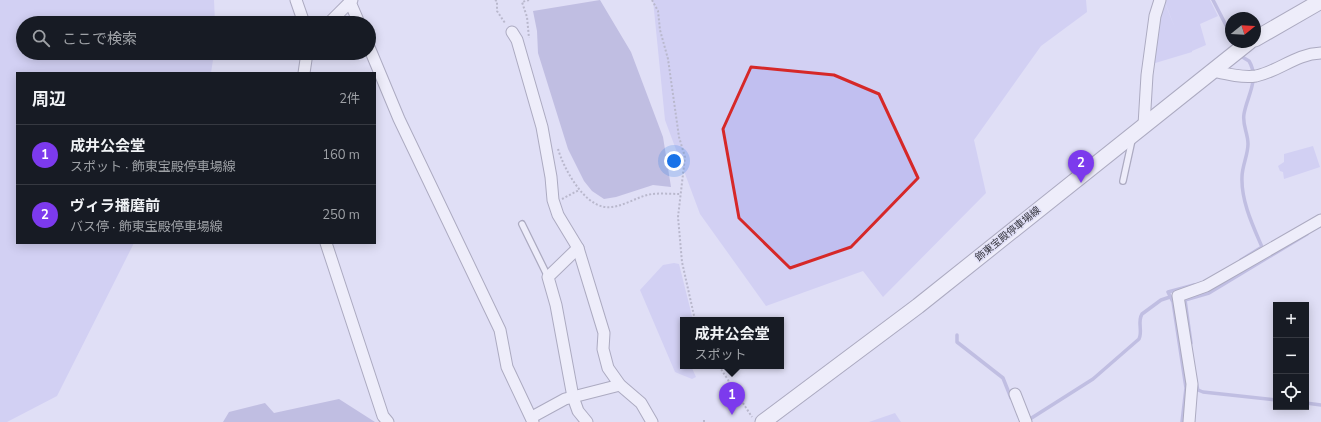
<!DOCTYPE html>
<html lang="ja">
<meta charset="utf-8">
<style>
body{margin:0;font-family:"Nunito Sans","Noto Sans JP",sans-serif;background:#20242c;color:#f1f3f6}
.controls{position:absolute;right:12px;bottom:12px;display:grid;overflow:hidden;border-radius:0px;box-shadow:0 2px 10px #0003}
.controls button{width:36px;height:36px;display:grid;place-items:center;padding:0;border:0;border-bottom:1px solid #363941;background:#171b24;color:#f1f3f6;font:20px sans-serif}
.compass{position:absolute;left:1225px;top:12px;width:36px;height:36px;border-radius:50%;background:#171b24;box-shadow:0 2px 10px #0003;rotate:72deg}
.you{position:absolute;left:674px;top:161px;width:14px;height:14px;margin:-10px;border:3px solid #fff;border-radius:50%;background:#1a73e8;box-shadow:0 0 0 6px #1a73e833}
.badge{display:grid;place-items:center;width:26px;height:26px;border-radius:50%;background:#7c3aed;color:#fff;font-size:13px;font-weight:700}
.pin{position:absolute;translate:-50% -33px;filter:drop-shadow(0 1px 2px #0008)}
.pin::after{content:'';position:absolute;top:21px;width:14px;height:12px;background:inherit;clip-path:polygon(0 0,100% 0,50% 100%)}
.popup{position:absolute;left:680px;top:317px;width:104px;height:52px;box-sizing:border-box;display:grid;place-content:center;border-radius:0px;background:#171b24;filter:drop-shadow(0 1px 3px #0005);font-size:13px;white-space:nowrap;color:#9ea1a6}
.popup b{font-size:15px;color:#f1f3f6}
.popup::after{content:'';position:absolute;left:50%;top:100%;margin-left:-8px;border:8px solid transparent;border-top-color:#171b24}
.list{margin:0;padding:0;list-style:none}
h2{display:flex;justify-content:space-between;align-items:center;height:52px;margin:0;padding:0 16px;font-size:17px}
h2 small{font-size:13px;font-weight:400;color:#9ea1a6}
.list li{display:grid;grid-template-columns:26px 1fr auto;gap:12px;align-items:center;box-sizing:border-box;height:60px;padding:0 16px;border-top:1px solid #363941}
.list b{display:block;font-size:15px;white-space:nowrap}
.list p{margin:0;font-size:13px;white-space:nowrap;color:#9ea1a6}
.list em{font-size:13px;font-style:normal;color:#9ea1a6}
.icon{flex:none;width:22px;height:22px;fill:none;stroke:currentColor;stroke-width:2;stroke-linecap:round;stroke-linejoin:round}
.map{position:relative;flex:none;width:1321px;height:422px;overflow:hidden}
.search{position:absolute;background:#171b24;box-shadow:0 2px 10px #0003;left:16px;top:16px;width:360px;height:44px;display:flex;align-items:center;gap:10px;box-sizing:border-box;padding:0 14px;border-radius:22px;color:#9ea1a6;font-size:15px}
.panel{position:absolute;background:#171b24;box-shadow:0 2px 10px #0003;left:16px;top:72px;width:360px;height:172px;border-radius:0px}
.map>svg:first-child{display:block}
</style>
<div class="map">
<svg width="1321" height="422" viewBox="0 0 1321 422">
<rect width="100%" height="100%" fill="#e0dff6"/>
<g fill="#c1bff0">
<path d="M 0,0 L 214,0 L 215,23 L 23,23 L 23,53 L 214,53 L 211,73 L 17,73 L 17,243 L 134,243 L 57,396 L 7,422 L 0,422 Z"/>
<path d="M 653,0 L 1086,0 L 1087,12 L 1041,46 L 974,140 L 986,193 L 883,297 L 863,271 L 766,306 L 700,214 L 665,120 Z"/>
<path d="M 1164,0 L 1210,0 L 1218,16 L 1200,24 L 1206,45 L 1192,51 L 1192,52 L 1152,64 L 1159,18 L 1164,1 L 1175,28 Z"/>
<path d="M 1313,146 L 1320,167 L 1284,179 L 1283,172 L 1280,171 L 1278,166 L 1284,162 L 1284,154 Z"/>
<path d="M 674,263 L 679,264 L 693,320 L 683,320 L 683,366 L 691,366 L 696,377 L 692,379 L 675,372 L 640,290 L 663,265 Z"/>
<path d="M 895,413 L 901,422 L 869,422 Z"/>
</g>
<g fill="#9a97c9">
<path d="M 600,0 L 631,52 L 663,137 L 671,187 L 653,185 L 616,197 L 604,199 L 592,191 L 584,181 L 568,149 L 538,53 L 537,31 L 533,11 Z"/>
<path d="M 339,399 L 375,422 L 223,422 L 229,412 L 265,403 L 274,413 Z"/>
</g>
<g fill="none" stroke-linecap="round" stroke-linejoin="round">
<g stroke="#9a97c9" stroke-width="3.5">
<path d="M 1213,0 L 1231,35"/>
<path d="M 1239,55 L 1249,61 C 1260,79 1247,96 1244,114 C 1242,125 1248,133 1248,144 C 1248,155 1242,166 1242,177 C 1241,201 1253,226 1262,247 L 1241,260"/>
<path d="M 957,335 L 957,342 L 1003,378 L 1011,398"/>
<path d="M 1191,343 L 1185,300 L 1209,293 L 1307,234"/>
<path d="M 1196,383 L 1198,390 L 1203,392 L 1276,400"/>
<path d="M 1306,403 L 1321,405"/>
<path d="M 1030,419 L 1093,379 L 1139,339 C 1143,331 1137,322 1142,314 L 1161,300 L 1170,297"/>
<path d="M 1182,422 L 1186,388 L 1173,302 L 1168,292 L 1194,285"/>
</g>
<g stroke="#6d6c81" stroke-width="8">
<g id="service">
<path d="M 1123,181 L 1132,140"/>
<path d="M 522,224 L 548,277"/>
</g>
</g>
<g stroke="#6d6c81" stroke-width="13">
<g id="minor">
<path d="M 296,0 L 304,23"/>
<path d="M 350,2 L 359,23"/>
<path d="M 329,23 L 352,0"/>
<path d="M 512,32 L 517,40 L 542,127 L 551,177 L 553,200 L 558,215 L 578,248 L 604,333 L 603,349 L 608,368 L 620,385 L 641,403 L 652,422"/>
<path d="M 369,47 L 399,119 L 500,330 L 507,367 L 533,422"/>
<path d="M 1213,71 C 1226,74 1242,78 1256,76 C 1280,71 1295,54 1321,53"/>
<path d="M 304,73 L 307,53"/>
<path d="M 1144,125 L 1147,75 L 1155,16 L 1160,0"/>
<path d="M 326,243 L 383,416 L 388,422"/>
<path d="M 578,248 L 548,277 L 556,305 L 573,397 L 578,411 L 587,422"/>
<path d="M 1015,394 L 1026,422"/>
<path d="M 532,417 L 565,399 L 620,385"/>
<path d="M 1189,422 L 1192,384 L 1178,296 L 1206,286 L 1321,220"/>
</g>
</g>
<g stroke="#6d6c81" stroke-width="17">
<g id="secondary">
<path d="M 1255,39 L 1321,1"/>
<path d="M 763,422 L 918,306 L 1249,42"/>
</g>
</g>
<g stroke="#8b8b9b" stroke-width="2" stroke-dasharray="2 2" stroke-linecap="butt">
<path d="M 495,0 L 497,1 L 497,11 L 505,23"/>
<path d="M 529,0 L 522,2 L 527,17 L 529,38"/>
<path d="M 652,0 L 658,11 L 660,30 L 668,59 L 679,137 L 685,157 L 678,217 L 682,262 L 695,320"/>
<path d="M 558,149 C 564,169 583,204 605,207 C 621,209 637,196 652,194 C 661,193 671,194 680,194"/>
<path d="M 562,199 L 579,190"/>
<path d="M 719,366 L 752,417"/>
<path d="M 704,420 L 704,422"/>
</g>
<use href="#service" stroke="#fff" stroke-width="5.5"/>
<use href="#minor" stroke="#fff" stroke-width="11"/>
<use href="#secondary" stroke="#fff" stroke-width="15"/>
</g>
<path d="M0 0H1321V422H0ZM 751,67 L 834,75 L 879,94 L 918,178 L 851,247 L 790,268 L 739,218 L 723,129 Z" fill="#e0dff6" fill-opacity=".55" fill-rule="evenodd"/>
<path fill="none" stroke="#d62828" stroke-width="3" stroke-linejoin="round" d="M 751,67 L 834,75 L 879,94 L 918,178 L 851,247 L 790,268 L 739,218 L 723,129 Z"/>
<g text-anchor="middle" dominant-baseline="central" stroke-width="3" stroke-linejoin="round" paint-order="stroke">
<g font-size="10" fill="#33333c" stroke="#e0dff6">
<text transform="translate(1008 234) rotate(-39)">飾東宝殿停車場線</text>
</g>
</g>
</svg>
<div class="controls">
<button>+</button>
<button>−</button>
<button><svg class="icon" aria-label="locate" viewBox="0 0 24 24"><circle cx="12" cy="12" r="6"/><path d="M12 2v4M12 18v4M2 12h4M18 12h4"/></svg></button>
</div>
<svg class="compass" viewBox="-18 -18 36 36"><path d="M0-13l5 13h-10z" fill="#e53935"/><path d="M0 13l5-13h-10z" fill="#9ea1a6"/></svg>
<div class="you"></div>
<div class="pin badge" style="left:732px;top:415px">1</div>
<div class="popup"><b>成井公会堂</b>スポット</div>
<div class="pin badge" style="left:1081px;top:183px">2</div>
<div class="search"><svg class="icon" aria-label="search" viewBox="0 0 24 24"><circle cx="10" cy="10" r="6"/><path d="M15 15l6 6"/></svg>ここで検索</div>
<section class="panel">
<h2>周辺<small>2件</small></h2>
<ul class="list">
<li><span class="badge">1</span><div><b>成井公会堂</b><p>スポット · 飾東宝殿停車場線</p></div><em>160 m</em></li>
<li><span class="badge">2</span><div><b>ヴィラ播磨前</b><p>バス停 · 飾東宝殿停車場線</p></div><em>250 m</em></li>
</ul>
</section>
</div>
